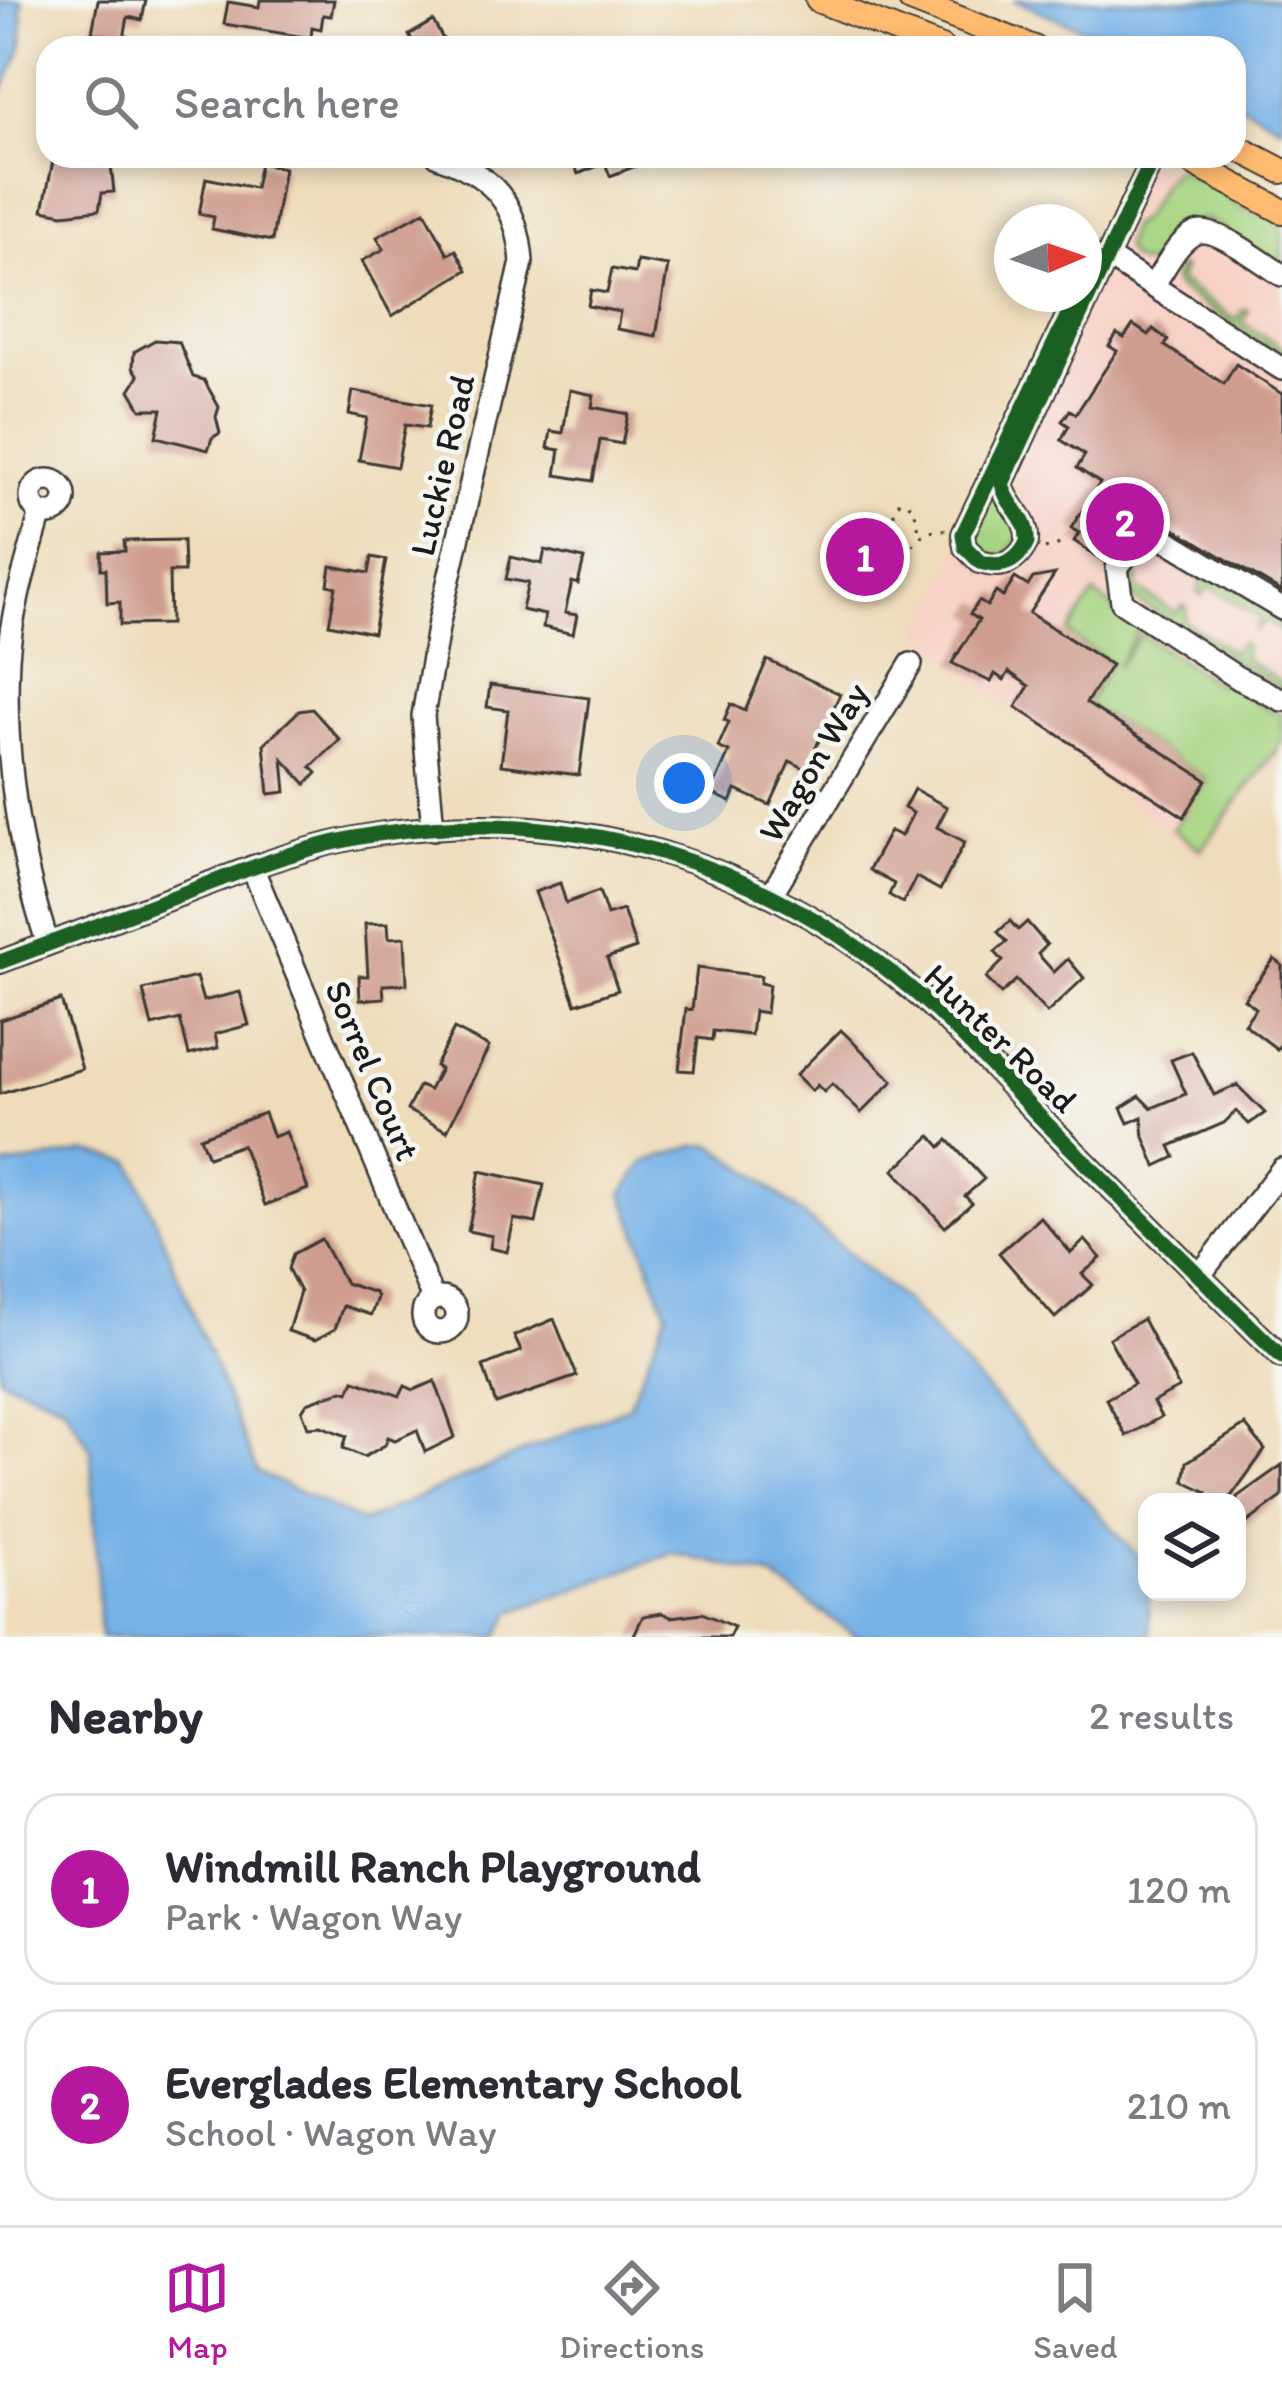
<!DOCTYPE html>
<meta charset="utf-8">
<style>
body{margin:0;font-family:Itim,sans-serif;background:#f7f7f7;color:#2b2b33}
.controls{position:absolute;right:36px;bottom:36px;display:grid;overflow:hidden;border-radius:24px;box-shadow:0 6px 18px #0003}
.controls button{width:108px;height:108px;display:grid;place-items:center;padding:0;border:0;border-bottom:3px solid #e1e1e2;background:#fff;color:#2b2b33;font:60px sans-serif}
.compass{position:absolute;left:994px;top:204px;width:108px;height:108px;border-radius:50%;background:#fff;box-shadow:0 6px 18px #0003;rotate:88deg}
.you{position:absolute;left:684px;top:783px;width:42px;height:42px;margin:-30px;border:9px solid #fff;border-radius:50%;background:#1a73e8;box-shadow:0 0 0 18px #1a73e833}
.badge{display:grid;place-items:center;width:78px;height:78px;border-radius:50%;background:#b5179e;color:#fff;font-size:39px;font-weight:700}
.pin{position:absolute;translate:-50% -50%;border:6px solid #fff;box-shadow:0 3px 12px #0006}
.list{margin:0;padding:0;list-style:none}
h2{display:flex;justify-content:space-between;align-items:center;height:156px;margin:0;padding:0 48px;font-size:51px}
h2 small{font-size:39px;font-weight:400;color:#7c7c81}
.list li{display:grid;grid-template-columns:78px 1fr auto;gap:36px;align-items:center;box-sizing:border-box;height:192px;margin:0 24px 24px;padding:0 24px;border:3px solid #e1e1e2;border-radius:36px}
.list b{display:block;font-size:45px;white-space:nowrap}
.list p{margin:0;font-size:39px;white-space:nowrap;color:#7c7c81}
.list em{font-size:39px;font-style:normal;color:#7c7c81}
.icon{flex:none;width:66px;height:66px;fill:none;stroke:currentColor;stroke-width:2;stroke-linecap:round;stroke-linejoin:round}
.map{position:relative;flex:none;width:1282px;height:1637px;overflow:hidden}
.search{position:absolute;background:#fff;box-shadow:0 6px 18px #0003;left:36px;right:36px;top:36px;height:132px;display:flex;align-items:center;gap:30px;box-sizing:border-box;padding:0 42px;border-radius:36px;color:#7c7c81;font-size:45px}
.sheet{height:588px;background:#fff}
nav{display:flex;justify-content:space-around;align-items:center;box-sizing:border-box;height:168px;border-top:3px solid #e1e1e2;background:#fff;font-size:33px;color:#7c7c81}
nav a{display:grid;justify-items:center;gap:6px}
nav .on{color:#b5179e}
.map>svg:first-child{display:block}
</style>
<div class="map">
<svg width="1282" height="1637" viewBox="0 0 1282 1637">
<rect width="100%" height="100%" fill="#f6f6f2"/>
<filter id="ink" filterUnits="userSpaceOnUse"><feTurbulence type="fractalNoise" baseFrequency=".00833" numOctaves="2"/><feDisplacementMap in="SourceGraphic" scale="24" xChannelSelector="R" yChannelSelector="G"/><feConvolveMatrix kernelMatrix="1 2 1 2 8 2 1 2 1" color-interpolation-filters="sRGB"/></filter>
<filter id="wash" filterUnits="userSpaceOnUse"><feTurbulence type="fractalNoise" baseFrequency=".004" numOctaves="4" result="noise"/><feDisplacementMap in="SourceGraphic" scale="48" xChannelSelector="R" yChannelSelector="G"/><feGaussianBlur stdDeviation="2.7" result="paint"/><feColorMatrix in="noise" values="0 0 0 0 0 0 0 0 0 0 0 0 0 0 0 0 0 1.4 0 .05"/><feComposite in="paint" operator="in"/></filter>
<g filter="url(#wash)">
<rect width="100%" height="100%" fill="#eedcba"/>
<path fill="#f7d1c6" d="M 1139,164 L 1183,172 L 1282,238 L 1282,752 L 1199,858 L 929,645 L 920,632 Z"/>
<g fill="#a7d482" stroke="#62784f" stroke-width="3">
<path d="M 1178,168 L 1227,190 L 1230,200 L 1252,213 L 1269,211 L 1282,220 L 1282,268 L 1205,218 L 1177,233 L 1158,261 C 1143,268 1130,262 1124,247 L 1130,227 C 1154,213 1155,183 1178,168 Z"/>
<path d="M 1178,268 L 1183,268 L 1179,281 L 1236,320 L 1244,309 L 1248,311 L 1242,322 L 1282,348 L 1282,357 L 1177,288 L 1173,280 Z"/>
<path d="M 992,488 L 1022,534 L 1004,558 L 977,550 L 971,529 Z"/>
<path d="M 848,532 L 895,550 L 881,586 L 834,568 Z"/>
<path d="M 1145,548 L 1172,550 L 1282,621 L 1282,632 L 1267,621 L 1255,630 L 1260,618 L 1209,586 L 1202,596 L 1197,593 L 1202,580 L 1159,554 L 1153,561 L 1144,559 Z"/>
<path d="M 1132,572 L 1138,578 L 1135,587 L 1176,614 L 1183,605 L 1187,608 L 1184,621 L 1233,652 L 1241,643 L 1246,647 L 1242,657 L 1282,683 L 1282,690 L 1133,598 L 1126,586 Z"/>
<path d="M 1094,594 L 1140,626 L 1117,667 L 1141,634 L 1221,686 L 1225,681 L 1271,711 L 1282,713 L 1282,742 L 1201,850 L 1173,829 L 1207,780 L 1087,704 L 1111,663 L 1068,633 Z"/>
</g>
<g fill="#76b1e7" stroke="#496682" stroke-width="3">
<path d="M 0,0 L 22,0 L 22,48 L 0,97 Z"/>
<path d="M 1013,0 L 1282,0 L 1282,127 L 1234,101 L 1234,48 L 1130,48 Z"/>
<path d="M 713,1145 L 754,1174 L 906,1302 L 1147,1566 L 1150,1637 L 857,1637 L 771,1576 L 672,1553 L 512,1612 L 498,1637 L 100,1637 L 91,1449 L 63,1404 L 0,1378 L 0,1167 L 87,1152 L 132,1162 L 257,1472 L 362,1522 L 628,1407 L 667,1313 L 623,1193 L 644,1163 L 694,1146 Z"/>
</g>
<g id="blocks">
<g fill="#cf9c90">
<path d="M 98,0 L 146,0 L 142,20 L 128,17 L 124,38 L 92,33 Z"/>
<path d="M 260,0 L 334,0 L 331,16 L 323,15 L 321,29 L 312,27 L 311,38 L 224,24 L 228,2 L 259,7 Z"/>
<path d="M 433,21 L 448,48 L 416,48 L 409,35 Z"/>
<path d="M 54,156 L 110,156 L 114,192 L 102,193 L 99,210 L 63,214 L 43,210 Z"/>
<path d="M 571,156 L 659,156 L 659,157 L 610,176 L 605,163 L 578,174 Z"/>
<path d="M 260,163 L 284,168 L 272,241 L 212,229 L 214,217 L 199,214 L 206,178 L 255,188 Z"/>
<path d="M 425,211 L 448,254 L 456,250 L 467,270 L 392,316 L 362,261 L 384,249 L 377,237 Z"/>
<path d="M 637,261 L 668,266 L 656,336 L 617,329 L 620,312 L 588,306 L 591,290 L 607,293 L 612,269 L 635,273 Z"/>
<path d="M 1133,325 L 1149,335 L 1153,329 L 1168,340 L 1165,346 L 1224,384 L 1236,364 L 1282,394 L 1282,592 L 1138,507 L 1104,561 L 1074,541 L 1079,533 L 1071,528 L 1100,483 L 1077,468 L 1085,455 L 1061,440 L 1069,426 L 1062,421 L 1070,410 L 1076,414 L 1117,351 L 1109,346 L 1117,334 L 1124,338 Z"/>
<path d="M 155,340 L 179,342 L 193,377 L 204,380 L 219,407 L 216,417 L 220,433 L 212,438 L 208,450 L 156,437 L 162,409 L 141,409 L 130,390 L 139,376 L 133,367 L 134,352 Z"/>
<path d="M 570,390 L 594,395 L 592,407 L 628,414 L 622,444 L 600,440 L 593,481 L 556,475 L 560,450 L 548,448 L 551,431 L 563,433 Z"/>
<path d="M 353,391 L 431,405 L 427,428 L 405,425 L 397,467 L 359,460 L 367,418 L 349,414 Z"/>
<path d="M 183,540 L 184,572 L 169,572 L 170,624 L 120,625 L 120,602 L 107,603 L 106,569 L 101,569 L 101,552 L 125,551 L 124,541 Z"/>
<path d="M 545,550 L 584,559 L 578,584 L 572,582 L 565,613 L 577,615 L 573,634 L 543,627 L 545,615 L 522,610 L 528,583 L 506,579 L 511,557 L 542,564 Z"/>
<path d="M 372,557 L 386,560 L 373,633 L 329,624 L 336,587 L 328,585 L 331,566 L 369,573 Z"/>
<path d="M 1055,574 L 1029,613 L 1111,665 L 1086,703 L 1207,780 L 1184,817 L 1016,707 L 1029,686 L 1009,672 L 1004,680 L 995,674 L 991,682 L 952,663 L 979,620 L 970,614 L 979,601 L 987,606 L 996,592 L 1003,597 L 1015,578 L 1028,586 L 1033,578 Z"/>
<path d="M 767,660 L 840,694 L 806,769 L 790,761 L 770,805 L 736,790 L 731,802 L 711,793 L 729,752 L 718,747 L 729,722 L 724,720 L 731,704 L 745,711 Z"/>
<path d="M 490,685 L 589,698 L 579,775 L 501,765 L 508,710 L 487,707 Z"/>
<path d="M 312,709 L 340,740 L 311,767 L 317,773 L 306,784 L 283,759 L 286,792 L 269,794 L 264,744 L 299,711 Z"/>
<path d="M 914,789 L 947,807 L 937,827 L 965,842 L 940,890 L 916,877 L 903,903 L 889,895 L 894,884 L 869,870 L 890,831 L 901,836 L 913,813 L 904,808 Z"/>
<path d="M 560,883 L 566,903 L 599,891 L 607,915 L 623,910 L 636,948 L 607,958 L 618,990 L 576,1004 L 535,892 Z"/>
<path d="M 1010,921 L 1018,930 L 1027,922 L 1047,945 L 1038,954 L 1054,972 L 1068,959 L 1084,978 L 1047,1013 L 1016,980 L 1001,994 L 986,978 L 1003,961 L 995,952 L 1007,942 L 998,932 Z"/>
<path d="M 388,923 L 389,938 L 405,937 L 407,984 L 383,985 L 384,998 L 360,1000 L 359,976 L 368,976 L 365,924 Z"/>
<path d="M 1274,959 L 1282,965 L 1282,1042 L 1277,1049 L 1244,1024 L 1256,1008 L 1244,999 Z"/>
<path d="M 697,968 L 761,976 L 760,983 L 769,985 L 766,1013 L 754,1011 L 751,1035 L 713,1031 L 712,1040 L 698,1038 L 694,1071 L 679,1070 L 686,1009 L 692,1010 Z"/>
<path d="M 196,977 L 203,1001 L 240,992 L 249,1025 L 215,1034 L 218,1048 L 189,1055 L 180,1019 L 152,1026 L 143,990 Z"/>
<path d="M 61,1000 L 82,1069 L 0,1094 L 0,1020 Z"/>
<path d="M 454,1029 L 489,1047 L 447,1131 L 407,1110 L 419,1086 L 429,1090 L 440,1069 L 435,1066 Z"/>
<path d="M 841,1030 L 893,1081 L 861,1113 L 832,1084 L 824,1092 L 817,1085 L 812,1091 L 796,1075 Z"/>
<path d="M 1192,1052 L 1214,1095 L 1237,1085 L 1265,1113 L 1249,1124 L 1236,1111 L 1224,1123 L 1170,1146 L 1175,1157 L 1156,1166 L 1144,1137 L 1142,1117 L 1128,1123 L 1121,1108 L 1140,1096 L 1152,1108 L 1186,1094 L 1171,1060 Z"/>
<path d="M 264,1113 L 273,1137 L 286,1132 L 308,1189 L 265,1205 L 242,1145 L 208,1157 L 200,1137 Z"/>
<path d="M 931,1136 L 941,1147 L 948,1140 L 984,1179 L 965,1196 L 972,1203 L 945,1227 L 894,1170 Z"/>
<path d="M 480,1171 L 544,1185 L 536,1223 L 514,1219 L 507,1252 L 490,1248 L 492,1236 L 468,1231 Z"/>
<path d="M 1040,1217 L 1071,1253 L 1085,1240 L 1101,1258 L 1082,1274 L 1093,1285 L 1055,1318 L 999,1253 Z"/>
<path d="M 321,1239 L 345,1283 L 375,1293 L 377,1297 L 371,1315 L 343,1306 L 335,1329 L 315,1340 L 288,1331 L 300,1292 L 288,1269 L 293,1254 Z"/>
<path d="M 554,1319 L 577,1376 L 496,1404 L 483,1366 L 521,1351 L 514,1336 Z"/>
<path d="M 1143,1319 L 1179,1388 L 1153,1402 L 1161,1417 L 1126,1436 L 1106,1399 L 1134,1384 L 1109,1338 Z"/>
<path d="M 354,1380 L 400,1396 L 405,1386 L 414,1390 L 435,1381 L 455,1437 L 425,1452 L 417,1430 L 395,1440 L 388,1437 L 385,1445 L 364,1457 L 343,1448 L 347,1436 L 321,1426 L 308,1427 L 302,1411 L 307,1403 L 343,1390 L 349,1392 Z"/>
<path d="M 1245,1425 L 1265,1450 L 1227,1502 L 1205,1502 L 1207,1492 L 1184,1481 L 1187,1462 Z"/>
<path d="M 1282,1465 L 1282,1497 L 1237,1530 L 1237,1497 Z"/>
<path d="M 662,1613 L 671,1617 L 702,1613 L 734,1627 L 729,1637 L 633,1637 L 643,1616 Z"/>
</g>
</g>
</g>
<g filter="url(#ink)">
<use href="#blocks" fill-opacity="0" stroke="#3c3934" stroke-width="3"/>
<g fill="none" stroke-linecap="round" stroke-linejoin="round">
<g stroke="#3c3934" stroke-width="26">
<g id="minor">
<path d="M 1109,258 L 1282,369"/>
<path d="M 1153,286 C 1164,270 1178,240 1196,233 C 1215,225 1264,264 1282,275"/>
<path d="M 1078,294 L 963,534 L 965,547 L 980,562 C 1002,569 1017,563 1027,542 C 1029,516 1007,508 1002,484 L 1154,156"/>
<circle cx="48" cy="497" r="17"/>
<path d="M 41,513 C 28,558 11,611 8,659 C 3,750 19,858 48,944"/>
<path d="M 1282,609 L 1165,539 C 1140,539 1131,548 1117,568 L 1122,602 L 1238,678 L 1282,700"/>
<path d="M 433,829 L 423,716 L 439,622 L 522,262 C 518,203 492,175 438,156"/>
<path d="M 252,867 L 433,1299"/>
<path d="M 772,893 L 911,664"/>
<path d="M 0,962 C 62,939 124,915 187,892 C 249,868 311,844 377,834 C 576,803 764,863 916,993 C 963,1033 1006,1083 1050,1127 C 1127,1204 1204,1281 1282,1357"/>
<path d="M 1199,1276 L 1282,1169"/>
<circle cx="440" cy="1315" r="17"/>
</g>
</g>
<g stroke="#3c3934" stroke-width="28">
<g id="major">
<path d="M 818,0 L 941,48"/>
<path d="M 911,0 L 1034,48"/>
<path d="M 1234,146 L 1282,171"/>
<path d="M 1180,156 L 1282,211"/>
</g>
</g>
<g stroke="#3c3934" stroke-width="3" stroke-dasharray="3 9" stroke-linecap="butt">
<path d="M 873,542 L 880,530 L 894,519 L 894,511 L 900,501 C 919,504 914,520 921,534"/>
<path d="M 1045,549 L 1063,543"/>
<path d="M 890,563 L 901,567 C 913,546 918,527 946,530"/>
</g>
<use href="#minor" stroke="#fff" stroke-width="21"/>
<use href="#major" stroke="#ffbb71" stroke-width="24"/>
<g stroke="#f6f6f2" stroke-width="22">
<g id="cycleway">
<path d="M 1078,294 L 963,534 L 965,547 L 980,562 C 1002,569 1017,563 1027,542 C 1029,516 1007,508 1002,484 L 1154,156"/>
<path d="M 0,962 C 62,939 124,915 187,892 C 249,868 311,844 377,834 C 576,803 764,863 916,993 C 963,1033 1006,1083 1050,1127 C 1127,1204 1204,1281 1282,1357"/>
</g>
</g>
<use href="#cycleway" stroke="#1b5e20" stroke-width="15"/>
</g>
</g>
<g text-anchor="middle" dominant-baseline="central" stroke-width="9" stroke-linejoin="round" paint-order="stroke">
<g font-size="36" fill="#1c1c1c" stroke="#f6f6f2">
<text transform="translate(442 465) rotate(-77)">Luckie Road</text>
<text transform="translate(813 762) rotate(-59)">Wagon Way</text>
<text transform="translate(1001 1038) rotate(44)">Hunter Road</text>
<text transform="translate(373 1070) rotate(67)">Sorrel Court</text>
</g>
</g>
</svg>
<div class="controls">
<button><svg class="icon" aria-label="layers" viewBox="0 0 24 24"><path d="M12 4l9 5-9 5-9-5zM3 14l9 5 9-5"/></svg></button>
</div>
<svg class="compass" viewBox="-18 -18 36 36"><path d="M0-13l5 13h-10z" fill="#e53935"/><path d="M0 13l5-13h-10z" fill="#7c7c81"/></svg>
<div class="you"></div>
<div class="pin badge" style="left:865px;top:557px">1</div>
<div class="pin badge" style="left:1125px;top:522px">2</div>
<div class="search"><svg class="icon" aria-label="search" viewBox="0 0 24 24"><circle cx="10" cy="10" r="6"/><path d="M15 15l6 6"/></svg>Search here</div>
</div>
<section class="sheet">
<h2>Nearby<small>2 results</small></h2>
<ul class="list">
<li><span class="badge">1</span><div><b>Windmill Ranch Playground</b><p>Park · Wagon Way</p></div><em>120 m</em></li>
<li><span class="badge">2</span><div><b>Everglades Elementary School</b><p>School · Wagon Way</p></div><em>210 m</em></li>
</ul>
</section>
<nav>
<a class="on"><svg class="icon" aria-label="map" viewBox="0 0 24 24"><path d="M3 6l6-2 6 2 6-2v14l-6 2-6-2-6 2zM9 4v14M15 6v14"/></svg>Map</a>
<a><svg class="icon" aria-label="directions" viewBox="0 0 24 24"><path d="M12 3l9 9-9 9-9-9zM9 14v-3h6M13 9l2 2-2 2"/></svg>Directions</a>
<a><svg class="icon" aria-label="saved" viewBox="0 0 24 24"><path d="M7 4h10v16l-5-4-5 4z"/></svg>Saved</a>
</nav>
